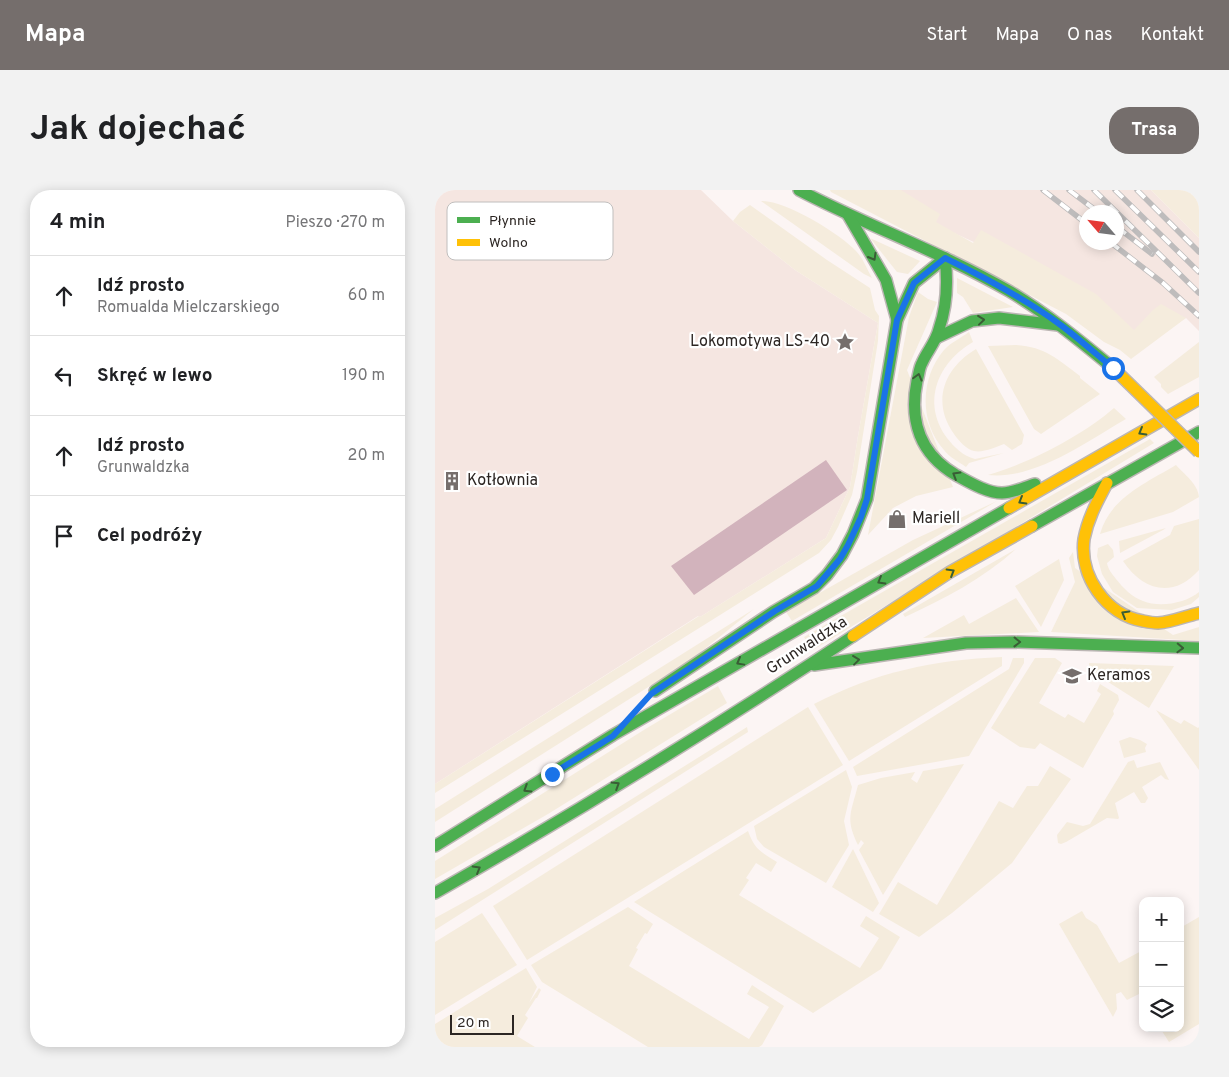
<!DOCTYPE html>
<html lang="pl">
<meta charset="utf-8">
<style>
body{margin:0;font-family:Overpass,sans-serif;background:#f2f2f2;color:#202124}
.controls{position:absolute;right:15px;bottom:15px;display:grid;overflow:hidden;border-radius:10px;box-shadow:0 2px 12px #0003}
.controls button{width:45px;height:45px;display:grid;place-items:center;padding:0;border:0;border-bottom:1px solid #e0e0e0;background:#fff;color:#202124;font:25px sans-serif}
.compass{position:absolute;left:644px;top:15px;width:45px;height:45px;border-radius:50%;background:#fff;box-shadow:0 2px 12px #0003;rotate:298deg}
.scale{position:absolute;left:15px;bottom:12px;width:64px;box-sizing:border-box;padding-left:5px;border:2px solid #2c2623;border-top:0;font-size:14px;line-height:18px;white-space:nowrap;color:#2c2623;-webkit-text-stroke:4px #fff;paint-order:stroke}
.stop{position:absolute;width:15px;height:15px;margin:-11px;border:4px solid #1a73e8;border-radius:50%;background:#fff}
.stop.end{background:#1a73e8;border-color:#fff;box-shadow:0 1px 5px #0008}
.list{margin:0;padding:0;list-style:none}
h2{display:flex;justify-content:space-between;align-items:center;height:65px;margin:0;padding:0 20px;font-size:21px}
h2 small{font-size:16px;font-weight:400;color:#757577}
.list li{display:grid;grid-template-columns:32px 1fr auto;gap:15px;align-items:center;box-sizing:border-box;height:80px;padding:0 20px;border-top:1px solid #e0e0e0}
.list b{display:block;font-size:19px;white-space:nowrap}
.list p{margin:0;font-size:16px;white-space:nowrap;color:#757577}
.list em{font-size:16px;font-style:normal;color:#757577}
.icon{flex:none;width:28px;height:28px;fill:none;stroke:currentColor;stroke-width:2;stroke-linecap:round;stroke-linejoin:round}
.map{position:relative;flex:none;width:764px;height:857px;overflow:hidden;border-radius:20px}
header{display:flex;align-items:center;gap:30px;box-sizing:border-box;height:70px;padding:0 25px;background:#756e6c;color:#fff}
header strong{font-size:24px}
nav{display:flex;gap:28px;margin-inline-start:auto;font-size:18px}
.intro{display:flex;align-items:center;justify-content:space-between;box-sizing:border-box;height:120px;padding:0 30px}
h1{margin:0;font-size:35px}
.button{padding:12px 22px;border-radius:20px;background:#756e6c;color:#fff;font-size:18px;font-weight:700}
main{display:flex;gap:30px;padding:0 30px}
aside{flex:1;background:#fff;border-radius:20px;box-shadow:0 2px 12px #0003}
.map>svg:first-child{display:block}
</style>
<header>
<strong>Mapa</strong>
<nav><a>Start</a><a>Mapa</a><a>O nas</a><a>Kontakt</a></nav>
</header>
<div class="intro"><h1>Jak dojechać</h1><a class="button">Trasa</a></div>
<main>
<aside>
<h2>4 min<small>Pieszo · 270 m</small></h2>
<ul class="list">
<li><svg class="icon" aria-label="ahead" viewBox="0 0 24 24"><path d="M12 20V5M6 11l6-6 6 6"/></svg><div><b>Idź prosto</b><p>Romualda Mielczarskiego</p></div><em>60 m</em></li>
<li><svg class="icon" aria-label="left" viewBox="0 0 24 24"><path d="M17 20v-9H6M10 6l-5 5 5 5"/></svg><div><b>Skręć w lewo</b></div><em>190 m</em></li>
<li><svg class="icon" aria-label="ahead" viewBox="0 0 24 24"><path d="M12 20V5M6 11l6-6 6 6"/></svg><div><b>Idź prosto</b><p>Grunwaldzka</p></div><em>20 m</em></li>
<li><svg class="icon" aria-label="arrive" viewBox="0 0 24 24"><path d="M6 21V4h12l-3 4 3 4H6"/></svg><div><b>Cel podróży</b></div></li>
</ul>
</aside>
<div class="map">
<svg width="764" height="857" viewBox="0 0 764 857">
<rect width="100%" height="100%" fill="#fcf5f4"/>
<g fill="#f5e6e1" fill-rule="evenodd">
<path d="M 0,0 L 266,0 L 298,31 L 360,80 L 443,133 L 423,246 L 415,297 L 391,348 L 265,427 L 263,426 L 0,594 Z"/>
<path d="M 424,0 L 716,0 L 764,48 L 764,141 L 751,128 L 693,154 L 541,53 ZM 652,22 L 682,22 L 682,52 L 652,52 Z"/>
</g>
<g fill="#f5ecdd">
<path d="M 395,0 L 466,0 L 505,24 L 501,32 L 538,53 L 546,40 L 661,104 L 699,140 L 718,120 L 726,114 L 751,128 L 696,169 L 685,160 L 669,152 L 631,124 L 396,2 Z"/>
<path d="M 716,0 L 764,0 L 764,48 Z"/>
<path d="M 326,11 C 348,9 406,44 421,61 C 428,68 432,79 437,88 L 429,84 Z"/>
<path d="M 315,15 L 392,70 L 435,98 L 440,120 L 444,126 L 443,151 L 422,282 L 417,305 L 403,337 L 396,350 L 384,363 L 0,603 L 0,594 L 264,426 L 265,427 L 391,348 L 415,297 L 423,246 L 443,133 L 360,80 L 298,31 L 305,22 Z"/>
<path d="M 435,48 L 485,71 L 473,84 L 462,82 Z"/>
<path d="M 522,88 L 578,117 L 538,123 L 528,107 L 522,103 Z"/>
<path d="M 483,102 L 493,109 L 502,112 L 472,180 L 518,297 L 481,306 L 458,318 L 433,345 L 474,127 Z"/>
<path d="M 534,142 L 538,152 C 503,172 486,212 512,248 C 519,257 528,266 540,269 L 569,263 L 534,273 L 531,277 C 524,272 514,267 509,260 C 484,232 485,188 509,160 C 515,153 526,148 534,142 Z"/>
<path d="M 764,152 L 764,187 L 733,204 L 726,197 L 726,194 L 719,187 Z"/>
<path d="M 581,155 C 611,157 622,169 645,186 L 645,188 L 665,204 L 606,244 L 599,239 L 553,156 Z"/>
<path d="M 541,159 L 589,245 L 587,254 L 577,260 L 569,254 C 561,257 548,263 539,261 C 532,260 523,250 519,244 C 496,212 509,178 541,159 Z"/>
<path d="M 679,218 L 691,229 C 651,252 600,290 553,285 C 594,273 647,246 679,218 Z"/>
<path d="M 715,249 L 719,253 L 378,460 L 369,447 Z"/>
<path d="M 741,275 C 749,284 763,294 764,307 L 738,322 L 665,344 C 675,308 711,293 741,275 Z"/>
<path d="M 562,311 L 357,431 L 351,422 L 478,350 Z"/>
<path d="M 764,329 L 764,380 C 738,409 708,401 688,371 L 735,345 L 739,336 Z"/>
<path d="M 731,338 L 728,340 L 685,363 L 684,351 Z"/>
<path d="M 673,354 L 678,360 L 679,367 L 672,373 C 673,379 677,384 681,389 C 688,398 697,407 708,411 C 725,418 751,413 764,402 L 764,407 L 756,414 L 737,420 L 702,418 L 678,402 L 667,384 L 662,366 L 663,358 Z"/>
<path d="M 581,359 C 549,388 509,409 470,427 L 468,424 Z"/>
<path d="M 638,362 L 640,378 L 738,445 L 764,437 L 764,451 L 616,442 L 640,392 L 634,368 Z"/>
<path d="M 624,369 L 629,390 L 606,437 L 580,396 Z"/>
<path d="M 581,408 L 604,442 L 488,448 L 529,425 L 534,434 Z"/>
<path d="M 319,419 L 256,470 L 0,632 L 0,619 Z"/>
<path d="M 567,467 L 567,476 L 414,571 L 379,514 C 441,482 498,470 567,467 Z"/>
<path d="M 578,468 L 589,468 L 589,473 L 534,566 L 422,586 L 418,577 L 574,479 Z"/>
<path d="M 600,468 L 620,468 L 627,473 L 604,513 L 630,528 L 633,524 L 649,533 L 666,504 L 662,501 L 665,494 L 683,505 L 684,510 L 678,521 L 679,524 L 648,578 L 605,553 L 600,559 L 585,557 L 556,538 Z"/>
<path d="M 654,473 L 739,476 L 714,518 L 659,483 L 660,479 L 654,476 Z"/>
<path d="M 283,496 L 292,513 L 113,624 L 0,689 L 0,671 L 212,538 Z"/>
<path d="M 373,517 L 408,575 L 92,770 L 58,716 Z"/>
<path d="M 721,520 L 746,534 L 749,530 L 763,538 L 764,537 L 764,580 Z"/>
<path d="M 312,537 L 313,542 L 0,740 L 0,728 L 53,699 Z"/>
<path d="M 695,547 L 705,550 L 712,554 L 710,558 L 711,562 L 689,568 L 684,551 Z"/>
<path d="M 699,570 L 702,578 L 725,572 L 734,590 L 730,589 L 726,585 L 707,597 L 713,608 L 710,613 L 706,613 L 699,602 L 680,613 L 684,628 L 683,629 L 672,628 L 631,652 L 626,654 L 623,653 L 622,645 L 632,632 L 648,636 L 655,634 L 693,572 Z"/>
<path d="M 529,574 L 448,705 L 424,660 L 429,653 L 426,650 L 423,655 C 410,628 416,623 423,595 L 446,588 L 480,582 L 476,589 L 482,593 L 488,581 Z"/>
<path d="M 615,576 L 636,589 L 577,673 L 517,723 L 484,747 L 444,724 L 463,692 L 502,715 L 564,611 L 578,618 L 592,596 L 603,596 Z"/>
<path d="M 411,580 L 417,597 L 409,631 L 414,655 L 391,693 L 329,657 L 322,649 L 319,636 Z"/>
<path d="M 313,641 C 320,660 325,661 342,672 L 336,682 L 321,673 L 311,688 L 314,690 L 304,705 L 425,778 L 444,748 L 425,736 L 431,726 L 465,747 L 446,779 L 378,823 L 199,712 Z"/>
<path d="M 418,659 L 444,713 L 438,722 L 397,697 Z"/>
<path d="M 193,717 L 218,734 L 212,744 L 210,743 L 201,758 L 203,759 L 194,776 L 314,849 L 334,817 L 312,804 L 317,795 L 349,816 L 327,855 L 324,857 L 213,857 L 107,792 L 96,775 Z"/>
<path d="M 647,721 L 651,728 L 662,735 L 684,773 L 708,760 L 708,809 L 704,804 L 692,810 L 686,802 L 681,804 L 682,819 L 678,827 L 624,734 Z"/>
<path d="M 47,723 L 82,775 L 0,825 L 0,752 Z"/>
<path d="M 764,727 L 764,834 L 734,852 L 725,838 L 745,838 L 745,738 Z"/>
<path d="M 91,778 L 102,797 L 94,813 L 104,798 L 106,800 L 102,808 L 101,808 L 90,825 L 93,828 L 82,846 L 100,857 L 0,857 L 0,834 Z"/>
</g>
<path fill="#d2b3bc" d="M 391,270 L 412,300 L 259,405 L 236,376 Z"/>
<g fill="none" stroke-linecap="round" stroke-linejoin="round">
<g stroke="#bcb6b4" stroke-width="14">
<g id="fast">
<path d="M 364,0 C 433,36 506,62 574,101 C 611,123 644,150 678,178"/>
<path d="M 413,25 L 451,90 L 462,130"/>
<path d="M 510,68 C 513,92 512,116 504,139 C 501,152 492,161 487,173 C 484,178 484,185 482,191 C 474,231 485,264 521,285 C 534,292 552,303 567,303 C 578,303 590,297 600,294"/>
<path d="M 501,148 L 537,131 L 564,128 L 623,135"/>
<path d="M 597,336 L 764,242"/>
<path d="M 379,475 L 531,453 L 578,452 L 764,458"/>
<path d="M 220,501 L 338,422 L 379,398 L 392,385 L 407,365 L 418,344 L 432,309 L 462,130 L 479,93 L 510,68"/>
<path d="M 0,656 L 178,545 L 574,318"/>
<path d="M 0,703 C 142,622 282,536 418,446"/>
</g>
</g>
<g stroke="#bcb6b4" stroke-width="14">
<g id="slow">
<path d="M 672,293 C 662,312 653,328 649,349 C 644,386 671,425 708,431 C 713,432 718,433 723,433 C 737,432 751,426 764,423"/>
<path d="M 574,318 L 764,209"/>
<path d="M 418,446 L 515,382 L 597,336"/>
</g>
</g>
<use href="#fast" stroke="#4caf50" stroke-width="11"/>
<use href="#slow" stroke="#ffc107" stroke-width="11"/>
<g stroke="#bebcbc" stroke-width="5.5">
<g id="rail">
<path d="M 608,0 L 652,34"/>
<path d="M 634,0 L 663,22"/>
<path d="M 659,0 L 764,103"/>
<path d="M 680,0 L 764,82"/>
<path d="M 702,0 L 764,62"/>
<path d="M 682,37 L 717,64"/>
<path d="M 675,52 L 728,93 L 764,126"/>
</g>
</g>
<use href="#rail" stroke="#fff" stroke-width="4" stroke-dasharray="11" stroke-linecap="butt"/>
<g stroke="#bcb6b4" stroke-width="14" stroke-linecap="butt">
<path id="slow-bridge" d="M 678,178 L 764,262"/>
</g>
<use href="#slow-bridge" stroke="#ffc107" stroke-width="11"/>
</g>
<defs><path id="oneway-chevron" d="M-2-3.5L2.5 0L-2 3.5" fill="none" stroke-width="1.6" stroke-linecap="round" stroke-linejoin="round" transform="scale(1.25)"/></defs>
<g stroke="#395d35">
<use href="#oneway-chevron" transform="translate(438 67) rotate(60)"/>
<use href="#oneway-chevron" transform="translate(546 130) rotate(-6)"/>
<use href="#oneway-chevron" transform="translate(483 187) rotate(-75)"/>
<use href="#oneway-chevron" transform="translate(707 242) rotate(150)"/>
<use href="#oneway-chevron" transform="translate(521 285) rotate(-149)"/>
<use href="#oneway-chevron" transform="translate(587 311) rotate(150)"/>
<use href="#oneway-chevron" transform="translate(516 382) rotate(-31)"/>
<use href="#oneway-chevron" transform="translate(446 391) rotate(150)"/>
<use href="#oneway-chevron" transform="translate(690 424) rotate(-150)"/>
<use href="#oneway-chevron" transform="translate(582 452) rotate(1)"/>
<use href="#oneway-chevron" transform="translate(745 458) rotate(2)"/>
<use href="#oneway-chevron" transform="translate(421 470) rotate(-7)"/>
<use href="#oneway-chevron" transform="translate(305 472) rotate(151)"/>
<use href="#oneway-chevron" transform="translate(181 595) rotate(-32)"/>
<use href="#oneway-chevron" transform="translate(92 599) rotate(148)"/>
<use href="#oneway-chevron" transform="translate(42 679) rotate(-30)"/>
</g>
<g fill="none" stroke-linecap="round" stroke-linejoin="round">
<path stroke="#1a73e8" stroke-width="6" d="M 117,584 L 178,546 L 216,504 L 340,421 L 382,396 L 405,369 L 413,355 L 426,327 L 432,309 L 462,130 L 479,93 L 510,68 C 551,88 591,109 627,136 C 644,149 661,164 678,178"/>
</g>
<defs>
<g id="sight-bare" transform="scale(1.5)"><path d="M0-6L1.8-2.2L6-1.7L2.9 1.2L3.7 5.4L0 3.3L-3.7 5.4L-2.9 1.2L-6-1.7L-1.8-2.2Z" fill="#756e6c" stroke="#fff" stroke-width="2.5" paint-order="stroke"/></g>
<g id="building-bare" transform="scale(1.5)"><path d="M-4-6H4V6H1V3H-1V6H-4ZM-2.5-4.3h1.7v1.8h-1.7ZM.8-4.3h1.7v1.8H.8ZM-2.5-1h1.7V.8h-1.7ZM.8-1h1.7V.8H.8Z" fill="#756e6c" stroke="#fff" stroke-width="2.5" paint-order="stroke"/></g>
<g id="shop-bare" transform="scale(1.5)"><path d="M-5-2.5h2.3a2.7 3.5 0 0 1 5.4 0H5L5.5 6h-11ZM-1.5-2.5h3a1.5 2.3 0 0 0-3 0Z" fill="#756e6c" stroke="#fff" stroke-width="2.5" paint-order="stroke"/></g>
<g id="school-bare" transform="scale(1.5)"><path d="M0-5L7-2L0 1L-7-2ZM-4 1L0 2.5L4 1V4Q0 6-4 4Z" fill="#756e6c" stroke="#fff" stroke-width="2.5" paint-order="stroke"/></g>
</defs>
<g fill-rule="evenodd">
<use href="#sight-bare" x="410" y="152"/>
<use href="#building-bare" x="17" y="291"/>
<use href="#shop-bare" x="462" y="329"/>
<use href="#school-bare" x="637" y="486"/>
</g>
<g text-anchor="middle" dominant-baseline="central" stroke-width="4.5" stroke-linejoin="round" paint-order="stroke">
<g font-size="16" fill="#2c2623" stroke="#fff" text-anchor="start">
<text x="395" y="152" text-anchor="end">Lokomotywa LS-40</text>
<text x="32" y="291">Kotłownia</text>
<text x="477" y="329">Mariell</text>
<text x="652" y="486">Keramos</text>
</g>
<g font-size="16" fill="#2c2623" stroke="#fff">
<text transform="translate(372 456) rotate(-33)">Grunwaldzka</text>
</g>
</g>
<rect x="12" y="12" width="166" height="58" rx="8" fill="#fff" stroke="#c0bebd" stroke-width="1"/>
<rect x="22" y="27" width="23" height="6" fill="#4caf50"/>
<rect x="22" y="49" width="23" height="7" fill="#ffc107"/>
<g font-size="14" fill="#2c2623">
<text x="54" y="35">Płynnie</text>
<text x="54" y="57">Wolno</text>
</g>
</svg>
<div class="controls">
<button>+</button>
<button>−</button>
<button><svg class="icon" aria-label="layers" viewBox="0 0 24 24"><path d="M12 4l9 5-9 5-9-5zM3 14l9 5 9-5"/></svg></button>
</div>
<svg class="compass" viewBox="-18 -18 36 36"><path d="M0-13l5 13h-10z" fill="#e53935"/><path d="M0 13l5-13h-10z" fill="#757577"/></svg>
<div class="scale">20 m</div>
<div class="stop" style="left:678px;top:178px"></div>
<div class="stop end" style="left:117px;top:584px"></div>
</div>
</main>
